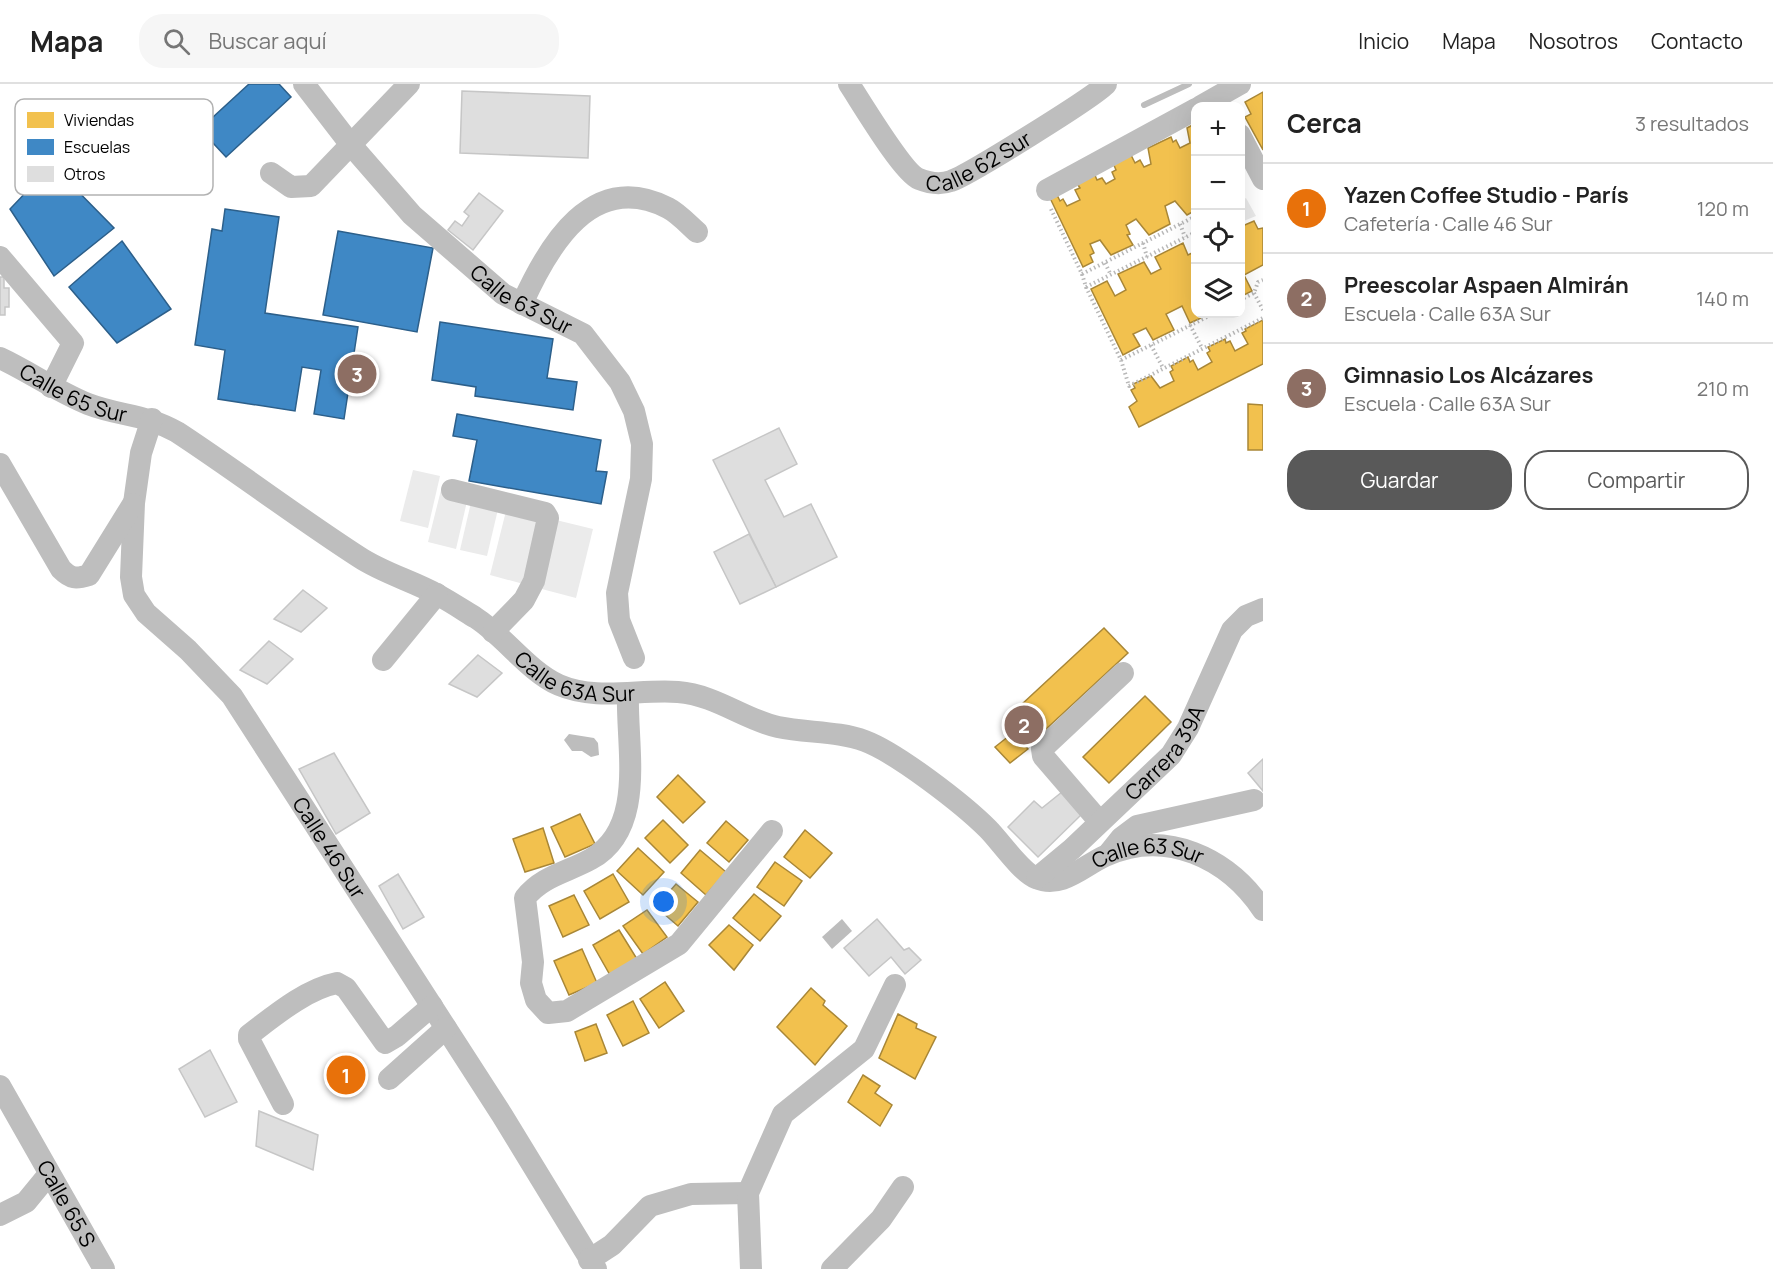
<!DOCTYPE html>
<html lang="es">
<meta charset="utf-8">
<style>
body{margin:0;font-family:Manrope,sans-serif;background:#f6f6f6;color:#222}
.controls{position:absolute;right:18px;top:18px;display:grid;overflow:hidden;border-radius:12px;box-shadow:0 6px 24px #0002}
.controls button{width:54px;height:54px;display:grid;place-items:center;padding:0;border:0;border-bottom:2px solid #e0e0e0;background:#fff;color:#222;font:30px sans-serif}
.you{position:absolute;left:664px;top:818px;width:21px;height:21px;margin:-15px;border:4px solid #fff;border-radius:50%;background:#1a73e8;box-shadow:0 0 0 9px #1a73e833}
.badge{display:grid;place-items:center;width:39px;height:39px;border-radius:50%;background:#595959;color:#fff;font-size:20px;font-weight:700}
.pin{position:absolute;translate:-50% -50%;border:3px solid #fff;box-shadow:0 2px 6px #0006}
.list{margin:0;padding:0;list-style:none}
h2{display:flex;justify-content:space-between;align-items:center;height:78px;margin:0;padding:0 24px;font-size:26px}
h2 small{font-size:20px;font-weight:400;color:#767676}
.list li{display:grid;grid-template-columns:39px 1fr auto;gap:18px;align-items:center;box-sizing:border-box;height:90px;padding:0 24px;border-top:2px solid #e0e0e0}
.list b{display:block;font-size:22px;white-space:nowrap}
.list p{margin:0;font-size:20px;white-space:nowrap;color:#767676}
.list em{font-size:20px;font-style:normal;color:#767676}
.actions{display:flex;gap:12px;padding:18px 24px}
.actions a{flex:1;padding:14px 0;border:2px solid #595959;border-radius:24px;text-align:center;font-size:21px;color:#595959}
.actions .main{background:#595959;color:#fff}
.icon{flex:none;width:33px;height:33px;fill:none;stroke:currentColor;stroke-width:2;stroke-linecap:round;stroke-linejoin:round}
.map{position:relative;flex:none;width:1263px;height:1185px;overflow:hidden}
header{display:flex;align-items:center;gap:36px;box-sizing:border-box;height:84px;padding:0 30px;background:#fff;border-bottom:2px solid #e0e0e0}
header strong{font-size:28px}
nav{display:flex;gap:33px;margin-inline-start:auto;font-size:21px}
.search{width:420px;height:54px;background:#f6f6f6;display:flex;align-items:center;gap:15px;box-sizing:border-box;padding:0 21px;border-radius:24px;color:#767676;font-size:22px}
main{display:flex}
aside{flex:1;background:#fff}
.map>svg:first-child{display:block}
</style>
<header>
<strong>Mapa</strong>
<div class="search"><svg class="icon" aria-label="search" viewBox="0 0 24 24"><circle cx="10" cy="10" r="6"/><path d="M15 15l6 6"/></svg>Buscar aquí</div>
<nav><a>Inicio</a><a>Mapa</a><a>Nosotros</a><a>Contacto</a></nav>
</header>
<main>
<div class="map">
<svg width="1263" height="1185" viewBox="0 0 1263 1185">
<rect width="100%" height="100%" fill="#fff"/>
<g fill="#ebebeb">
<path d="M 1246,114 L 1256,132 L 1241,138 L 1241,117 Z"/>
<path d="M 413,386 L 440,392 L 428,444 L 400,437 Z"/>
<path d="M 441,406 L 468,413 L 456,465 L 428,458 Z"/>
<path d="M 472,414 L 499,421 L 487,472 L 460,466 Z"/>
<path d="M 507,423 L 544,432 L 527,501 L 490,491 Z"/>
<path d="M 556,436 L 593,445 L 576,514 L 538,504 Z"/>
</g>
<g fill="#bdbdbd">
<path d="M 569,650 L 594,654 L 598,659 L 599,671 L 591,673 L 582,667 L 572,667 L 564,656 Z"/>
<path d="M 842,835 L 852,847 L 832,865 L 822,853 Z"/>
</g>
<g fill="#f2c14e" stroke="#a98737" stroke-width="1.5">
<path d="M 1263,8 L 1263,66 L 1245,33 L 1251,30 L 1245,18 Z"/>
<path d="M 1196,39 L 1196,126 L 1187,131 L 1175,117 L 1165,122 L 1170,140 L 1149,151 L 1136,135 L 1126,141 L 1130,150 L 1127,151 L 1133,161 L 1111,171 L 1100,156 L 1090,160 L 1094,169 L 1090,171 L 1093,178 L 1083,183 L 1050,114 L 1057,111 L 1060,117 L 1063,115 L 1067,122 L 1080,116 L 1075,106 L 1080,104 L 1076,98 L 1094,89 L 1097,96 L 1102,94 L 1106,100 L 1115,95 L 1112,88 L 1116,86 L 1113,79 L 1131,71 L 1135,79 L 1140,76 L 1144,83 L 1151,80 L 1148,64 L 1171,53 L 1173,58 L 1176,56 L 1180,64 L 1190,59 L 1187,44 Z"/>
<path d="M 1254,137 L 1258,145 L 1263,144 L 1263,181 L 1244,191 L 1252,207 L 1240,213 L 1240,143 Z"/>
<path d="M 1183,159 L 1188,171 L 1196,167 L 1196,230 L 1210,230 L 1190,239 L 1182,222 L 1166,230 L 1174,246 L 1153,256 L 1146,244 L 1133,250 L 1140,262 L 1123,271 L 1091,205 L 1107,197 L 1115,212 L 1126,206 L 1118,190 L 1144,178 L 1151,190 L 1161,185 L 1155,173 Z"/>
<path d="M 1263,236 L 1263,280 L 1139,343 L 1129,323 L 1137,317 L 1131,306 L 1135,304 L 1133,300 L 1151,292 L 1160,304 L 1174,297 L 1170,288 L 1173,286 L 1171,282 L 1188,273 L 1190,278 L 1193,276 L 1198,286 L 1212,278 L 1207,269 L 1210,267 L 1208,263 L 1225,255 L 1226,259 L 1230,257 L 1235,267 L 1248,260 L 1242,249 L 1246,247 L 1245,245 Z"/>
<path d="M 1248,320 L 1263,321 L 1263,366 L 1248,366 Z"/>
<path d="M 1104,544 L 1128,569 L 1045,646 L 1021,621 Z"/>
<path d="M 1145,612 L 1171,638 L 1109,699 L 1083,673 Z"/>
<path d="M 1014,648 L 1028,665 L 1010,679 L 995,663 Z"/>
<path d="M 678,691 L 705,718 L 683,739 L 657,713 Z"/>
<path d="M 580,730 L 595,760 L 565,773 L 551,743 Z"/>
<path d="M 663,736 L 688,761 L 670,779 L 645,754 Z"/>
<path d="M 726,737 L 748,756 L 729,778 L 707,759 Z"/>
<path d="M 543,744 L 554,779 L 525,788 L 513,755 Z"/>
<path d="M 805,746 L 832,769 L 810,794 L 784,773 Z"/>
<path d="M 638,764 L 664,788 L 643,811 L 617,787 Z"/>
<path d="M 700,766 L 726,788 L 706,811 L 681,789 Z"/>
<path d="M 775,778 L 802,797 L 784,822 L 757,803 Z"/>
<path d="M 613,790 L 629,818 L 600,835 L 584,807 Z"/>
<path d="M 676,800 L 698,818 L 678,842 L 656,823 Z"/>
<path d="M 754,810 L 781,832 L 760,857 L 733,834 Z"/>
<path d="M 574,811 L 589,841 L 563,853 L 549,822 Z"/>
<path d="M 647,826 L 667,853 L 643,870 L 623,842 Z"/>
<path d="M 729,841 L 753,861 L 734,886 L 709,861 Z"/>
<path d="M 619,846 L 637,875 L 610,891 L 593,861 Z"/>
<path d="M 582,865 L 597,899 L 569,911 L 554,877 Z"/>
<path d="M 665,898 L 684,927 L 659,944 L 640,915 Z"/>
<path d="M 811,904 L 825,917 L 823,921 L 847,942 L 815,981 L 777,943 Z"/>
<path d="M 633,917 L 649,949 L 623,962 L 607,931 Z"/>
<path d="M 898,930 L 917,940 L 916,944 L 936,953 L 915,995 L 879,974 Z"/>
<path d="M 596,940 L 607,969 L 585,977 L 575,948 Z"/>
<path d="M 863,991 L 880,1002 L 875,1009 L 892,1021 L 880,1042 L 848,1018 Z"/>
</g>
<g fill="#3f88c5" stroke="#2c5f8a" stroke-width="1.5">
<path d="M 249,0 L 279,0 L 291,13 L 226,73 L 200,45 Z"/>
<path d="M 52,81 L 114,144 L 54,192 L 10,125 Z"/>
<path d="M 225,125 L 279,133 L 265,229 L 358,243 L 344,335 L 314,330 L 321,286 L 302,283 L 295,327 L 218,315 L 225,266 L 195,261 L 212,145 L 222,147 Z"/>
<path d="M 338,147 L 433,164 L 417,248 L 323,231 Z"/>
<path d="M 122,157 L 171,225 L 117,259 L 69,203 Z"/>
<path d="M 440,238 L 553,255 L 547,294 L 577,298 L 573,326 L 475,312 L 476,303 L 432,296 Z"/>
<path d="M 457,330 L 601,356 L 596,387 L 607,388 L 601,420 L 469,397 L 477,356 L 453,352 Z"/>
</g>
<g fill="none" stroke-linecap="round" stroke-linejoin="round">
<path stroke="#bdbdbd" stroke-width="6" d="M 1144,21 L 1189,0"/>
</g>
<g fill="#dedede" stroke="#c6c6c6" stroke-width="1.5">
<path d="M 462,7 L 590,12 L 588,74 L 460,69 Z"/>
<path d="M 479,109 L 503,127 L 473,166 L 448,146 L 455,137 L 462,142 L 469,132 L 464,128 Z"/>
<path d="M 0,193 L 4,193 L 4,204 L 9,204 L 9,223 L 5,223 L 5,231 L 0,231 Z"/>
<path d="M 779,344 L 797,380 L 765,396 L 784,433 L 811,420 L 837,473 L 776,503 L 713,376 Z"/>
<path d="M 749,450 L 776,503 L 740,520 L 714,468 Z"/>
<path d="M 303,506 L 327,524 L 301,548 L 274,535 Z"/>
<path d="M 269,557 L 293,575 L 267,600 L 240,586 Z"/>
<path d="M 478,571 L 502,589 L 477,613 L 449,600 Z"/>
<path d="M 334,669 L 370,729 L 336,750 L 299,685 Z"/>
<path d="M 1263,675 L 1263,707 L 1248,689 Z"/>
<path d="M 1062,708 L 1082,730 L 1038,773 L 1008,743 L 1034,717 L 1042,724 Z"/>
<path d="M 398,790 L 424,833 L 403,845 L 379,802 Z"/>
<path d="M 877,835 L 904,866 L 909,864 L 921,876 L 905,890 L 891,873 L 869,892 L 844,864 Z"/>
<path d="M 210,966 L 237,1018 L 205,1033 L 179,985 Z"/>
<path d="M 259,1027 L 318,1051 L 313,1086 L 256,1062 Z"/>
</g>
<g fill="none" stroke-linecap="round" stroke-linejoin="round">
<g stroke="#b9b9b9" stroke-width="4" stroke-dasharray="1.5 3" stroke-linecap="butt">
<path d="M 1051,125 L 1082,190 L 1196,132"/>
<path d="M 1180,140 L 1185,153"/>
<path d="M 1143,159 L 1147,173"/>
<path d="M 1105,179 L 1111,191"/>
<path d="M 1082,190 L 1086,203 L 1196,148"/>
<path d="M 1086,203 L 1121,276 L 1129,302 L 1263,234"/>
<path d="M 1254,209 L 1263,226"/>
<path d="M 1240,216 L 1254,209 L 1258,198 L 1263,196"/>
<path d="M 1190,241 L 1202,264"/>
<path d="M 1151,261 L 1163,284"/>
<path d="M 1121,276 L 1213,230"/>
</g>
<g stroke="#bebebe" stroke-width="22">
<path id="s1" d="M 304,0 L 351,61 L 412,131 L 503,210 L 583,250 L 620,298 L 634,327 L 642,360 L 641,395 L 617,509 L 619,536 L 634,574"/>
<path id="s2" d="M 849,0 C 861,18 903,89 919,95 C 929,99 940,101 951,97 C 967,92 1096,12 1106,0"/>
<path d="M 1201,22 L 1240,0"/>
<path d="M 1240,51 L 1263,95"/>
<path d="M 271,89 L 291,103 L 311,102 L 409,0"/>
<path d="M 1047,106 L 1196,25"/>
<path d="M 0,173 L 73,259 L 51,303"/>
<path d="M 522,220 C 548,162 592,85 668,124 C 678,129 688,140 697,148"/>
<path id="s3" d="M 0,274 C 30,288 56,307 88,320 C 119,332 145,330 177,348 C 238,388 297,433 359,473 C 383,489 413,497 438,511 C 451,518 463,526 476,534 C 504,552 529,588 559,601 C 596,617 639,605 678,608 C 716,611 745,636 778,643 C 807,649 838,647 865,657 C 897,669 963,720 988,745 C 1000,757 1021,788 1036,794 C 1062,805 1083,782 1105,772 C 1166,744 1228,774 1263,826"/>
<path id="s4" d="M 152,335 L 141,369 L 134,419 L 131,493 L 134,511 L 146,529 L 188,566 L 232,612 L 502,1031 L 596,1185"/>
<path d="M 0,380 L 61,485 C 71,495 76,495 89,491 L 133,420"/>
<path d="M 452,406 L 545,429 L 548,434 L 534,497 L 524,516 L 493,548"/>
<path d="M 383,576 L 437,510"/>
<path d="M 628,610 C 626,662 647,744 591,775 C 568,788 542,792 525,814 L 533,878 L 531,899 L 536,916 L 548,929 L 567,927 L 679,860 L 772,747"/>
<path d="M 1099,737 L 1043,672 L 1042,665 L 1123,589"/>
<path d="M 1109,769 L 1121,754 L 1137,742 L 1254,716"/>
<path id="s5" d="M 1037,794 L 1072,765 L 1171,671 L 1188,644 L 1232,546 L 1246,532 L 1263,525"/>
<path d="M 389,995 L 446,944"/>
<path id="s6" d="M 0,1002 L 104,1185"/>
<path d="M 283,1020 L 249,955 L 249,951 C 274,932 306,905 337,899 L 346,904 L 385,959 L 397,952 L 432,922"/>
<path d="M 0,1131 L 26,1118 L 49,1090"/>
<path d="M 589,1176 L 612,1161 L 650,1122 L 691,1110 L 748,1109"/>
<path d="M 751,1185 L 748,1109 L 783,1030 L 864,965 L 895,901"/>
<path d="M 832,1185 L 881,1135 L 903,1103"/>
</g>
</g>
<g text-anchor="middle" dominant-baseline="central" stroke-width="6" stroke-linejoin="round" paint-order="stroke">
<g font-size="21" fill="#000" stroke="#fff">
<text stroke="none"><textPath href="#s2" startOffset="184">Calle 62 Sur</textPath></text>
<text stroke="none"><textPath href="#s1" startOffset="309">Calle 63 Sur</textPath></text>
<text stroke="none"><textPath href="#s3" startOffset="82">Calle 65 Sur</textPath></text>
<text stroke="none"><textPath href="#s3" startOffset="666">Calle 63A Sur</textPath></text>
<text stroke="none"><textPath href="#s5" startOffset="180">Carrera 39A</textPath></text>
<text stroke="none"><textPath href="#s4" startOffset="500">Calle 46 Sur</textPath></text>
<text stroke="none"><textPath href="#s3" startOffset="1308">Calle 63 Sur</textPath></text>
<text stroke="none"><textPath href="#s6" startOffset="135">Calle 65 S</textPath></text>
</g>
</g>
<rect x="15" y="15" width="198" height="96" rx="9" fill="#fff" stroke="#b2b2b2" stroke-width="1.5"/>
<rect x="27" y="28" width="27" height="16" fill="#f2c14e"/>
<rect x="27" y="55" width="27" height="16" fill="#3f88c5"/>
<rect x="27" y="82" width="27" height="16" fill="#dedede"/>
<g font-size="16" fill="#000">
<text x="64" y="42">Viviendas</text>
<text x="64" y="69">Escuelas</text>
<text x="64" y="96">Otros</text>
</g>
</svg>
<div class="controls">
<button>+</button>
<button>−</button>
<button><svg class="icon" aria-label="locate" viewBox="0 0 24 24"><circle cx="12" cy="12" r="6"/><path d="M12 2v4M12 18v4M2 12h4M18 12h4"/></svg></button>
<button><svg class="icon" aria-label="layers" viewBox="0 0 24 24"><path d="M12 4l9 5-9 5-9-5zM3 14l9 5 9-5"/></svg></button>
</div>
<div class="you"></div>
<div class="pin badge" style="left:346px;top:991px;background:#e8710a">1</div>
<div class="pin badge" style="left:1024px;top:641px;background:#8d6e63">2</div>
<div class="pin badge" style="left:357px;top:290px;background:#8d6e63">3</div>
</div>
<aside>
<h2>Cerca<small>3 resultados</small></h2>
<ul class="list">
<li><span class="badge" style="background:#e8710a">1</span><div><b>Yazen Coffee Studio - París</b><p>Cafetería · Calle 46 Sur</p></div><em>120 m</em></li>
<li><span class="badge" style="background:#8d6e63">2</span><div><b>Preescolar Aspaen Almirán</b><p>Escuela · Calle 63A Sur</p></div><em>140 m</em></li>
<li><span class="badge" style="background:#8d6e63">3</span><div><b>Gimnasio Los Alcázares</b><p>Escuela · Calle 63A Sur</p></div><em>210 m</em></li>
</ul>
<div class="actions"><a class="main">Guardar</a><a>Compartir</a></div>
</aside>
</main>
